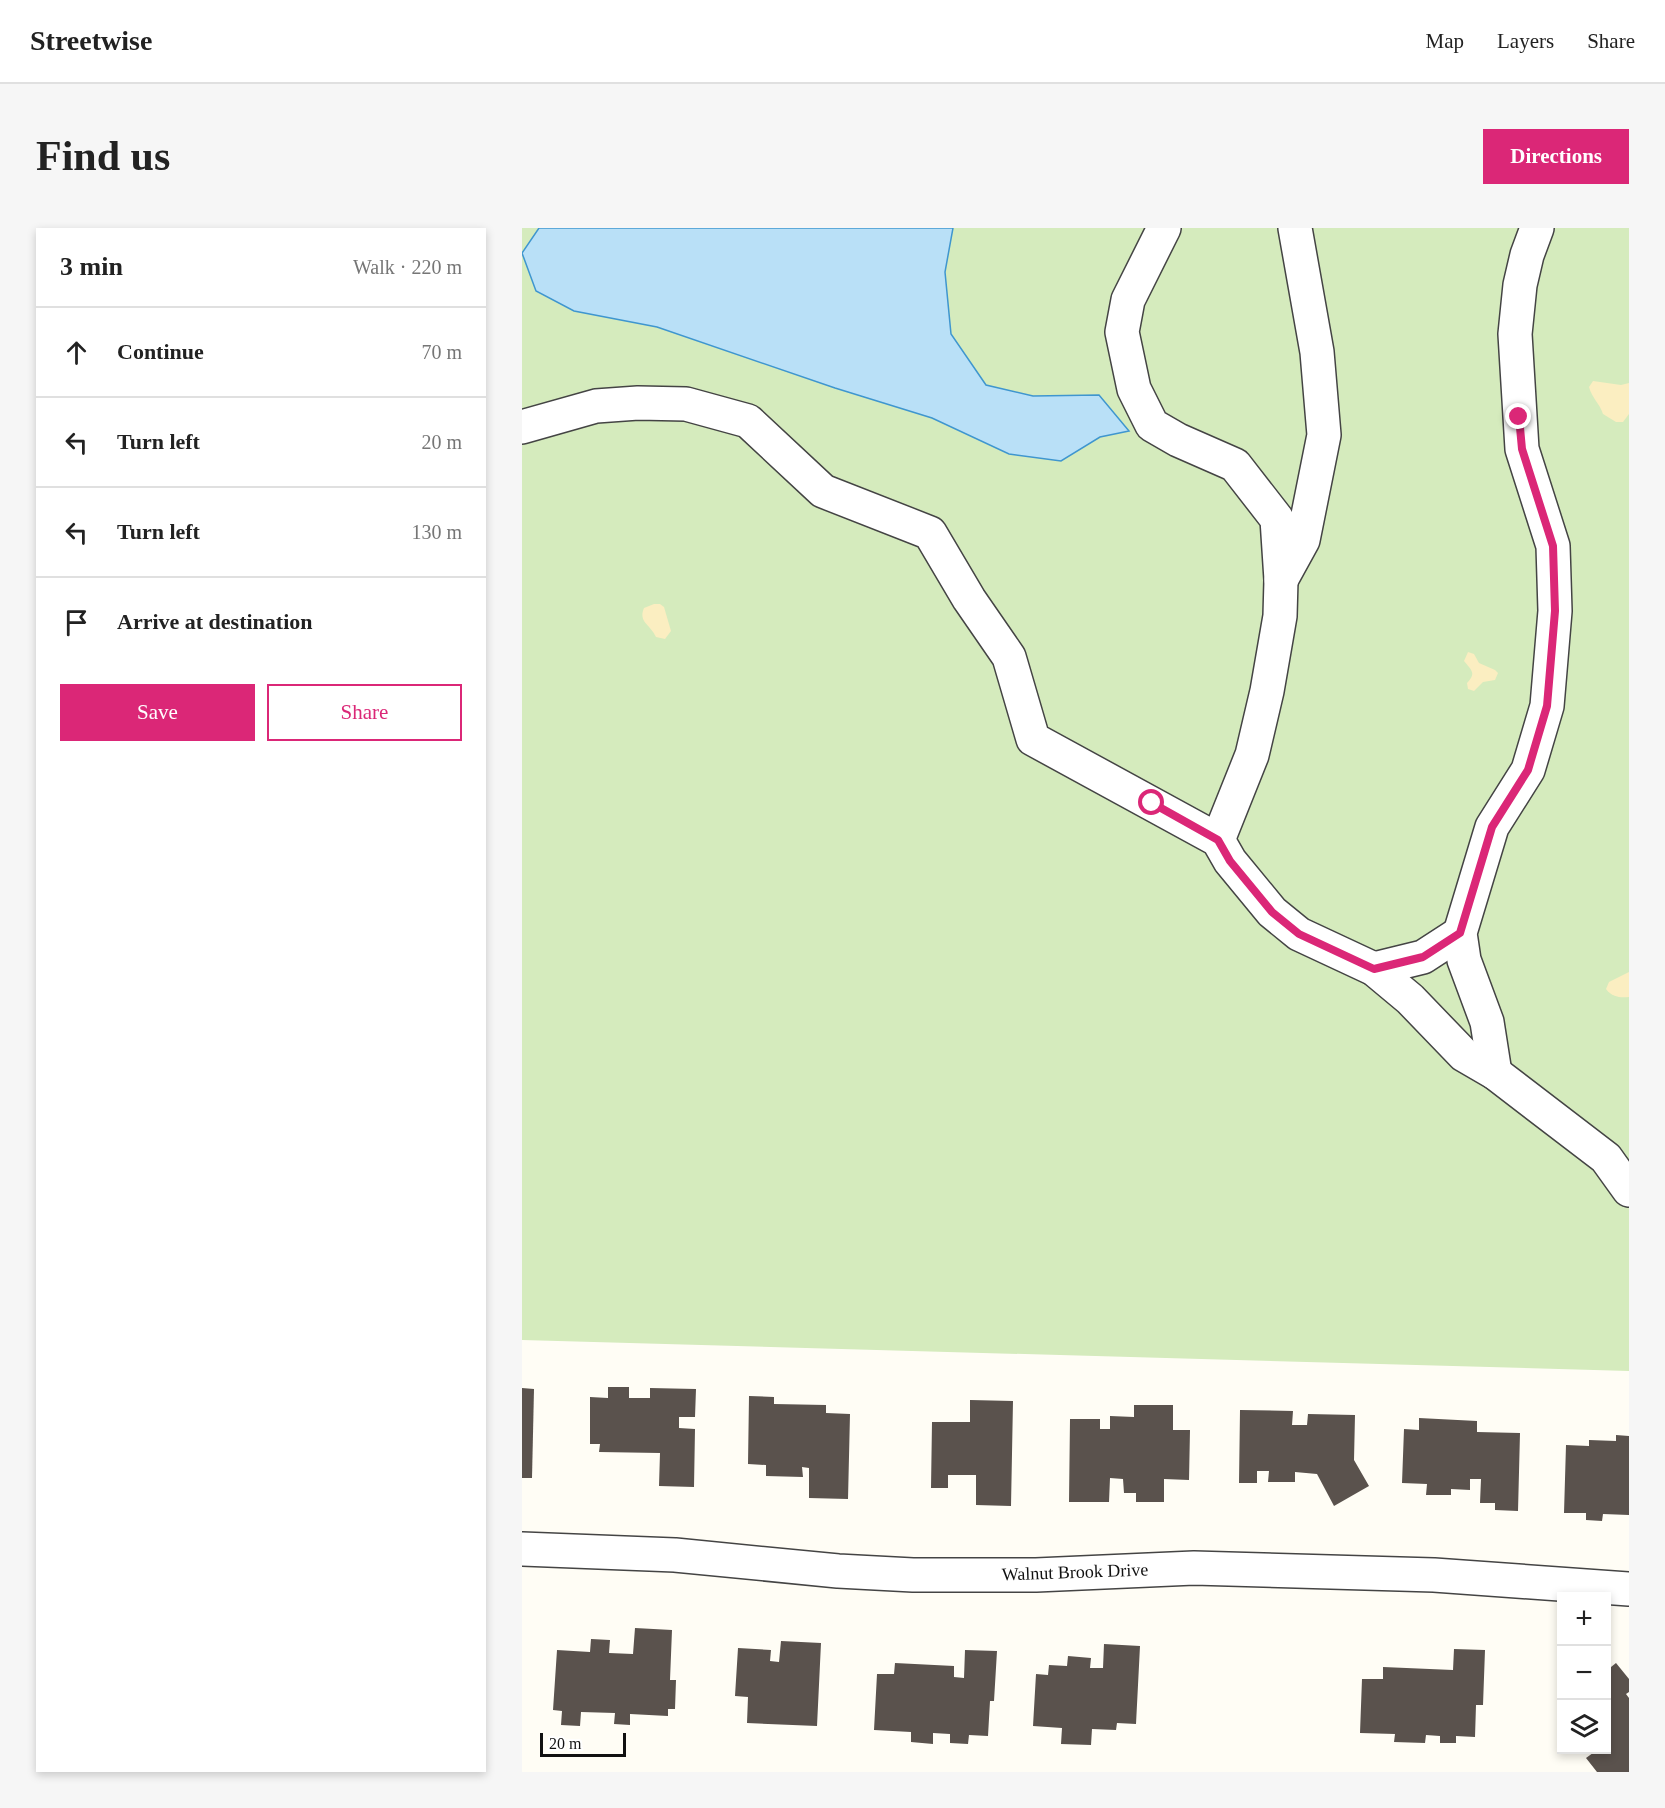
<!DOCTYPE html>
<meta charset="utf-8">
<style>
body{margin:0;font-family:"Times New Roman",serif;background:#f6f6f6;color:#222}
.controls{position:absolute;right:18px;bottom:18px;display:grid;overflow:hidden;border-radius:0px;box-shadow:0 3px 9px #0003}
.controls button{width:54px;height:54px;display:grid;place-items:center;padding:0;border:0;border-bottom:2px solid #e0e0e0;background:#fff;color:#222;font:30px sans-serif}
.scale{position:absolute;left:18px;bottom:15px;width:86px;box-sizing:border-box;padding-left:6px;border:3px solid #111;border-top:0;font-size:16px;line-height:21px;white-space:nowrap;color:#111;-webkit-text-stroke:4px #fff;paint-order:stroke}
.stop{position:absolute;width:18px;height:18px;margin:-14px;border:4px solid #db2777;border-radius:50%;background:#fff}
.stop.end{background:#db2777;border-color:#fff;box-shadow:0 2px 6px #0008}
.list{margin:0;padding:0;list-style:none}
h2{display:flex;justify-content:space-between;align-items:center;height:78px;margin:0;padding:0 24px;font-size:26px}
h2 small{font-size:20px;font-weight:400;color:#767676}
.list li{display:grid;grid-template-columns:39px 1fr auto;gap:18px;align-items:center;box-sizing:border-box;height:90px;padding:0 24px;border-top:2px solid #e0e0e0}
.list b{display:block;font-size:22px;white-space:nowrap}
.list em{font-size:20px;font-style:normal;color:#767676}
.actions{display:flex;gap:12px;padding:18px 24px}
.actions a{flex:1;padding:14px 0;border:2px solid #db2777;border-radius:0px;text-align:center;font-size:21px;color:#db2777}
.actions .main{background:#db2777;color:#fff}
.icon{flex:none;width:33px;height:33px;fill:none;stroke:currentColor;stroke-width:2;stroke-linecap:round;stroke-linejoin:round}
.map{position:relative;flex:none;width:1107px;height:1544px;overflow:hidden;border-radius:0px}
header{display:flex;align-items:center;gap:36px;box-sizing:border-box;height:84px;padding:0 30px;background:#fff;border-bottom:2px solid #e0e0e0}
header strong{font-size:28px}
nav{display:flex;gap:33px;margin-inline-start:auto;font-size:21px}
.intro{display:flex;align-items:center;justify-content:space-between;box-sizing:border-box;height:144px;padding:0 36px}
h1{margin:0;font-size:42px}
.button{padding:15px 27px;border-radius:0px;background:#db2777;color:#fff;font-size:21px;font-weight:700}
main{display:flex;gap:36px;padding:0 36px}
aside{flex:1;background:#fff;border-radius:0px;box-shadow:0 3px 9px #0003}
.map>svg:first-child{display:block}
</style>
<header>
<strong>Streetwise</strong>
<nav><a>Map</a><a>Layers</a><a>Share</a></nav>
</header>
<div class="intro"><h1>Find us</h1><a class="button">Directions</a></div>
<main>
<aside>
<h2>3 min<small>Walk · 220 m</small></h2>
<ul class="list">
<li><svg class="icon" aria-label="ahead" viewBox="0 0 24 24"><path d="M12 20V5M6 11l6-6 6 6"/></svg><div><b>Continue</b></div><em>70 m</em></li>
<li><svg class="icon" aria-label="left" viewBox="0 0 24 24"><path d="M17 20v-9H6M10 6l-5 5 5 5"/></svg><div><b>Turn left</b></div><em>20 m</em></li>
<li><svg class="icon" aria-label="left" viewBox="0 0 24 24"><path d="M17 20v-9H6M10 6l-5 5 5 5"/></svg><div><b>Turn left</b></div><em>130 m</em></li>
<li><svg class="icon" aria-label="arrive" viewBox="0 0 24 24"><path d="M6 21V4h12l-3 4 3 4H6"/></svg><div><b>Arrive at destination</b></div></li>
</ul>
<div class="actions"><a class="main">Save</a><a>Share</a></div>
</aside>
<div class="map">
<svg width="1107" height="1544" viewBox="0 0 1107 1544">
<rect width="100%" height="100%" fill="#fffdf5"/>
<path fill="#d5ebbd" d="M 0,0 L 1107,0 L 1107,1143 L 0,1112 Z"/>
<g fill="#fbeec1">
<path d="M 1071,153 L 1099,157 L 1107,155 L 1107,186 L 1101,194 L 1094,194 L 1081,186 C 1078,176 1070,170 1067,159 Z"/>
<path d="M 132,376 L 138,376 L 142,379 L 149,403 L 143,411 L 134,409 C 128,396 116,394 122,380 Z"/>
<path d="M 946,424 L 952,426 L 957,435 L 973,442 L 976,445 L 973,452 L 961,454 L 952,463 L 946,461 L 945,455 C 955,445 949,442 942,433 Z"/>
<path d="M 1107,744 L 1107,769 C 1098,770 1090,769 1084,761 L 1087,754 Z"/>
</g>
<path fill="#b9e0f7" stroke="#3f96cf" stroke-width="1.5" d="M 17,0 L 431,0 L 423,44 L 429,106 L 464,157 L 511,168 L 577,167 L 607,203 L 578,209 L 539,233 L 487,226 L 410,190 L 313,160 L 135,99 L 52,83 L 14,63 L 0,25 Z"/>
<g fill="#5a524d">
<path d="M 86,1159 L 107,1159 L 107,1170 L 128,1170 L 128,1160 L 174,1161 L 173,1189 L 157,1189 L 157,1200 L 173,1201 L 172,1259 L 137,1258 L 138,1225 L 77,1224 L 78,1216 L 68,1216 L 68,1169 L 86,1170 Z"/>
<path d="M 0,1160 L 12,1161 L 10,1250 L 0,1250 Z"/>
<path d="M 227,1168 L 252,1169 L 252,1176 L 304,1177 L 304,1185 L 328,1186 L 326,1271 L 287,1270 L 287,1240 L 280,1239 L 281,1249 L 244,1248 L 244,1237 L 226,1236 Z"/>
<path d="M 448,1172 L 491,1173 L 489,1278 L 454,1277 L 454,1247 L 426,1247 L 426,1260 L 409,1260 L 410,1194 L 448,1194 Z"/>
<path d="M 612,1177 L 651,1177 L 651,1202 L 668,1202 L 667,1252 L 642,1251 L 642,1274 L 614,1274 L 614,1265 L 602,1265 L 601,1251 L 588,1250 L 587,1274 L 547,1274 L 548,1191 L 578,1191 L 578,1201 L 588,1201 L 588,1188 L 612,1189 Z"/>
<path d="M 718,1182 L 771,1183 L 770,1197 L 785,1197 L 786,1186 L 833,1187 L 832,1232 L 847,1258 L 812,1278 L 795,1246 L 773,1244 L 773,1254 L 746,1254 L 747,1243 L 735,1243 L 735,1255 L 717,1255 Z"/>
<path d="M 897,1190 L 955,1193 L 955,1204 L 998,1205 L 996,1283 L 973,1282 L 973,1275 L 958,1275 L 959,1251 L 948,1251 L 948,1262 L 929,1261 L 929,1267 L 904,1267 L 905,1256 L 880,1255 L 882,1201 L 897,1202 Z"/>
<path d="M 1094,1207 L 1107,1208 L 1107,1287 L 1081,1286 L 1080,1293 L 1064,1292 L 1064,1285 L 1042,1285 L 1044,1217 L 1067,1218 L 1067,1212 L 1094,1213 Z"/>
<path d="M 113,1400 L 150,1402 L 148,1452 L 154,1452 L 153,1481 L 146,1481 L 146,1488 L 108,1486 L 108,1497 L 92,1496 L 93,1485 L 59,1484 L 58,1498 L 39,1497 L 40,1483 L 31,1482 L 35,1422 L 68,1424 L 69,1411 L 88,1412 L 87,1425 L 111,1426 Z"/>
<path d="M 259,1413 L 299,1415 L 295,1498 L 225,1495 L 226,1469 L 213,1468 L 216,1420 L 249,1422 L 248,1433 L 257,1434 Z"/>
<path d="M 582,1416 L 618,1418 L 614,1496 L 595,1495 L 594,1502 L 570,1501 L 569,1517 L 539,1516 L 540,1500 L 511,1498 L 514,1446 L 526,1447 L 527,1437 L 545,1438 L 546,1428 L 569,1430 L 568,1440 L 581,1440 Z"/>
<path d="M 932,1421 L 963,1422 L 961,1477 L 954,1477 L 953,1509 L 934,1508 L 934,1515 L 918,1515 L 918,1508 L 904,1507 L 903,1515 L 872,1514 L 873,1506 L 838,1505 L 840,1451 L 861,1451 L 861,1439 L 931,1442 Z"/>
<path d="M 443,1422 L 475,1423 L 472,1473 L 468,1473 L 466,1508 L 447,1507 L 446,1516 L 428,1515 L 428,1506 L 411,1505 L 411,1516 L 389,1514 L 389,1504 L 352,1502 L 355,1446 L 372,1446 L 373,1435 L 432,1438 L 432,1449 L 442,1450 Z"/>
<path d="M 1094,1435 L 1107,1451 L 1107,1464 L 1104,1466 L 1107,1470 L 1107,1544 L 1075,1544 L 1064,1530 L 1075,1522 L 1084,1522 L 1084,1443 Z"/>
</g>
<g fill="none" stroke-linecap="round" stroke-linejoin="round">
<g stroke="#444" stroke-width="36">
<g id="minor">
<path d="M 642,0 L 606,72 L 600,104 L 612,161 L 630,197 L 656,212 L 713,237 L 755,291 L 759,352 L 758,388 L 745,463 L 730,527 L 696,612"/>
<path d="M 0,199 L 74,178 L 116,175 L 164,176 L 226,193 L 301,263 L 408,305 L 447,371 L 487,429 L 511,511 L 696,612 L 708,633 L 750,684 L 777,706 L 852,741 L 888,771 L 942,827 L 973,845 L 1084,930 L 1107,962"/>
<path d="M 759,352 L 781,312 L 802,207 L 795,124 L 773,0"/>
<path d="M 852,741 L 901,729 L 938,705"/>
<path d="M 973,845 L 965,794 L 942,732 L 938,705 L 970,599 L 1006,542 L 1025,478 L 1033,383 L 1031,318 L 1000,221 L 993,106 L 998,57 L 1005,27 L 1015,0"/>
<path d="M 0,1321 L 153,1327 L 316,1343 L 391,1347 L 514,1347 L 672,1340 L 912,1347 L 1107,1361"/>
</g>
</g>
<use href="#minor" stroke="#fff" stroke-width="33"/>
</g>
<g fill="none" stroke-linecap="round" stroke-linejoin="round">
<path stroke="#db2777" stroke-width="8" d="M 630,575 L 696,612 L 708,633 L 750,684 L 777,706 L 852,741 L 901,729 L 938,705 L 970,599 L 1006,542 L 1025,478 L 1033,383 L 1031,318 L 1000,221 L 997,189"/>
</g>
<g text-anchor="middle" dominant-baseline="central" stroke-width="6" stroke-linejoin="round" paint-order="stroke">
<g font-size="18" fill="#111" stroke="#fff">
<text transform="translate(553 1344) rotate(-2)">Walnut Brook Drive</text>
</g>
</g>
</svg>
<div class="controls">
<button>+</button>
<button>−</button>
<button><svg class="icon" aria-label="layers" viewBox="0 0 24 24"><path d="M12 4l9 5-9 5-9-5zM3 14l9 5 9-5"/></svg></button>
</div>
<div class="scale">20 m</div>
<div class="stop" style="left:630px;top:575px"></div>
<div class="stop end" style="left:997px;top:189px"></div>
</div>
</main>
